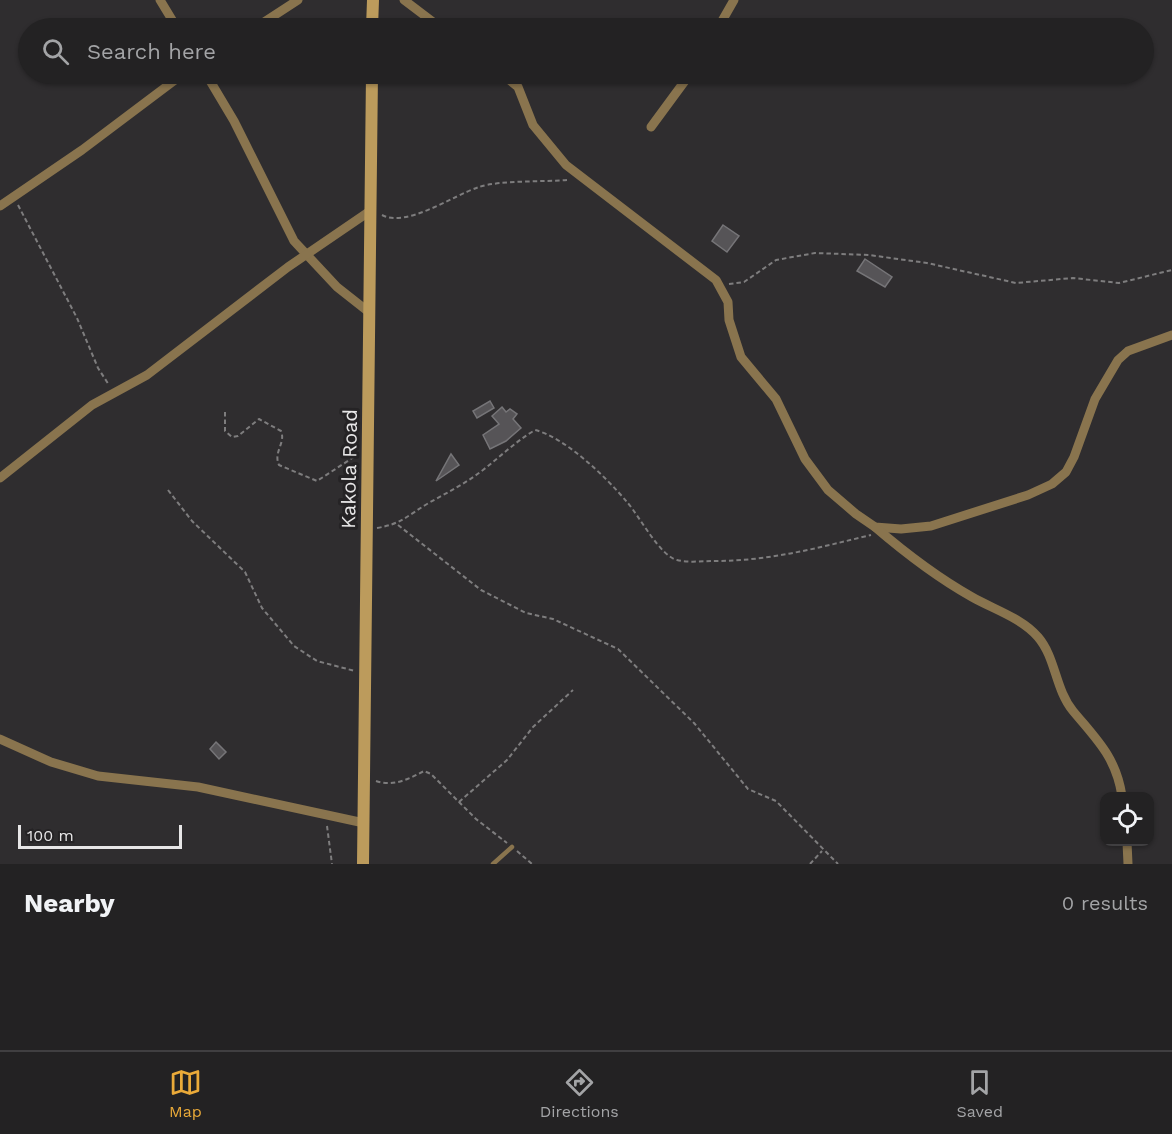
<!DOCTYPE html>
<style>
body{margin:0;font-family:"Work Sans",sans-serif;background:#2f2f30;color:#f1f3f6}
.controls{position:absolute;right:18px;bottom:18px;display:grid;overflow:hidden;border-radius:12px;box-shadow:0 2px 4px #0004}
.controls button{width:54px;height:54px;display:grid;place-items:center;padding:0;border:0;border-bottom:2px solid #403f41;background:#232223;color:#f1f3f6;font:30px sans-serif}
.scale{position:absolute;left:18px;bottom:15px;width:164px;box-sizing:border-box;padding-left:6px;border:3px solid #e7e6e7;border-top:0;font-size:16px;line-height:21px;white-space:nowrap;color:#e7e6e7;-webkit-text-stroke:4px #252325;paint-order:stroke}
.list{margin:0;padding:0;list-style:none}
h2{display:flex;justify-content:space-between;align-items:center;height:78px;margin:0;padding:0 24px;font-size:26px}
h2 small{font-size:20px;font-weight:400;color:#a3a4a6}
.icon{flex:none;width:33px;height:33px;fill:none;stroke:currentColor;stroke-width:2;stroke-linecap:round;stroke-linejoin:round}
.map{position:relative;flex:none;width:1172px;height:864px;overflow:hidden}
.search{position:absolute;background:#232223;box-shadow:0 2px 4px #0004;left:18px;right:18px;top:18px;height:66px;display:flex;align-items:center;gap:15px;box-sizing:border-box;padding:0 21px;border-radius:33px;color:#a3a4a6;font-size:22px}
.sheet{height:186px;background:#232223}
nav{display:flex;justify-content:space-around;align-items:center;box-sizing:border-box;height:84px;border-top:2px solid #403f41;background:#232223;font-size:16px;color:#a3a4a6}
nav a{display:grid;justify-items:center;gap:3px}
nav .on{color:#eaaa39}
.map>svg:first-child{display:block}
</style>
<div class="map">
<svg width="1172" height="864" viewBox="0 0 1172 864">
<rect width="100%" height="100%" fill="#2f2d2f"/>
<g fill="#565457" stroke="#767578" stroke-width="1.5">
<path d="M 723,225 L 739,236 L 727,252 L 712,241 Z"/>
<path d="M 865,259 L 892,277 L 885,287 L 857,271 Z"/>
<path d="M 490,401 L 494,408 L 477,418 L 473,411 Z"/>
<path d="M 502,407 L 506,412 L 510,409 L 517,414 L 513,419 L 521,428 L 506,441 L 490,449 L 483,435 L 499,424 L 492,416 Z"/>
<path d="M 451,454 L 459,465 L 436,481 Z"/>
<path d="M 216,742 L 226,752 L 219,759 L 210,749 Z"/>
</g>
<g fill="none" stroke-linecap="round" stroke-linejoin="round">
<g stroke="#7e7d7e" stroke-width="2" stroke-dasharray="4.5 3" stroke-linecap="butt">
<path d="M 18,205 L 77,318 L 98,368 L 109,385"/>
<path d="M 382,215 C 407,228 454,195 479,187 C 500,180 544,182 567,180"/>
<path d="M 729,284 L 744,282 L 776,260 L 815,253 L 869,255 L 927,263 L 1016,283 L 1073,278 L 1119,283 L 1172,270"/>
<path d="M 225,412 L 225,431 L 232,437 L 238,436 L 259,419 L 281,431 C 286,443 273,452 279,465 L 317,481 L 357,455"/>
<path d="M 168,490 L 192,521 L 245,572 L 262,608 L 294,646 L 317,661 L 355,671"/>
<path d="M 398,525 L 481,590 L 526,613 L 553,619 L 618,649 L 694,723 L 748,789 L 776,801 L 838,864"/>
<path d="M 377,528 C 401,524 407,516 427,504 C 446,493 465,484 483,470 C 501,456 515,442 535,430 C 566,438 606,477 627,502 C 640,517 660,556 677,560 C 689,563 702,561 714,561 C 770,561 817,548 871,535"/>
<path d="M 376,781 C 393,787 409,779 424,771 L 431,774 L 476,819 L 507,843"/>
<path d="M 459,802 L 507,760 L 533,727 L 573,690"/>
<path d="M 327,826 L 332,864"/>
<path d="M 517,851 L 532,864"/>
<path d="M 810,864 L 822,851"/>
</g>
<path stroke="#89744e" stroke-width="4.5" d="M 493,864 L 512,847"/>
<g stroke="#89744e" stroke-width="9">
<path d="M 160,0 L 177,28"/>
<path d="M 404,0 L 441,28"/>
<path d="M 255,28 L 298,0"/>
<path d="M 718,28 L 734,0"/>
<path d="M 206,74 L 234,121 L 294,241 L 337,287 L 370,313"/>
<path d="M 502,74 L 518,87 L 533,125 L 566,165 L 716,280 L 728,302 L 729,320 L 741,357 L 776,399 L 805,459 L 828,490 L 856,514 L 875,527 L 901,529 L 931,526 L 1028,495 L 1052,484 L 1066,472 L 1074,457 L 1095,399 L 1118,360 L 1128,351 L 1172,335"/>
<path d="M 651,127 L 690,74"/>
<path d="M 0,206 L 82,150 L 183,74"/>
<path d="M 0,478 L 92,405 L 147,375 L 288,267 L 370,211"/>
<path d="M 875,527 C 903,551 940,579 972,597 C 993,609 1022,618 1038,637 C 1056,658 1055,689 1073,711 C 1097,740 1116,757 1122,796"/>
<path d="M 0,739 L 51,762 L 98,776 L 198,787 L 364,823"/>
<path d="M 1127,842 L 1128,864"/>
</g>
<g stroke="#bc9b5c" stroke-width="12">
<path d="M 372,28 L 373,0"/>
<path d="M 363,864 L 372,74"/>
</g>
</g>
<g text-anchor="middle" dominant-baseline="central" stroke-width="6" stroke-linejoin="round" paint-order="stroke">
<g font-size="20" fill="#e7e6e7" stroke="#252325">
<text transform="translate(349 469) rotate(-89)">Kakola Road</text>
</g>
</g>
</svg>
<div class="controls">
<button><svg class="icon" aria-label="locate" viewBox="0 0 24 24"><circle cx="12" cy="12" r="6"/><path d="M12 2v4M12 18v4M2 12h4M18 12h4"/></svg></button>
</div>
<div class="scale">100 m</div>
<div class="search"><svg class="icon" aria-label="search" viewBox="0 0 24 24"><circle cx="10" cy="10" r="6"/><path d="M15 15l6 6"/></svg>Search here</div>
</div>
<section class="sheet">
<h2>Nearby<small>0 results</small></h2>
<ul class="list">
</ul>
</section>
<nav>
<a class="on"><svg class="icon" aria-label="map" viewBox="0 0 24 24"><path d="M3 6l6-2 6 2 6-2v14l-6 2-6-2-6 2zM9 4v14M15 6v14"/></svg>Map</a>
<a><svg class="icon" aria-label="directions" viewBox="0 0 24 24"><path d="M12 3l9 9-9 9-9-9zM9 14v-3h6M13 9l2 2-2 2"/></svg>Directions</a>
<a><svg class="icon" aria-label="saved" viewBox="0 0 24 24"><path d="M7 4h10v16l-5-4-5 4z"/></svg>Saved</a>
</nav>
